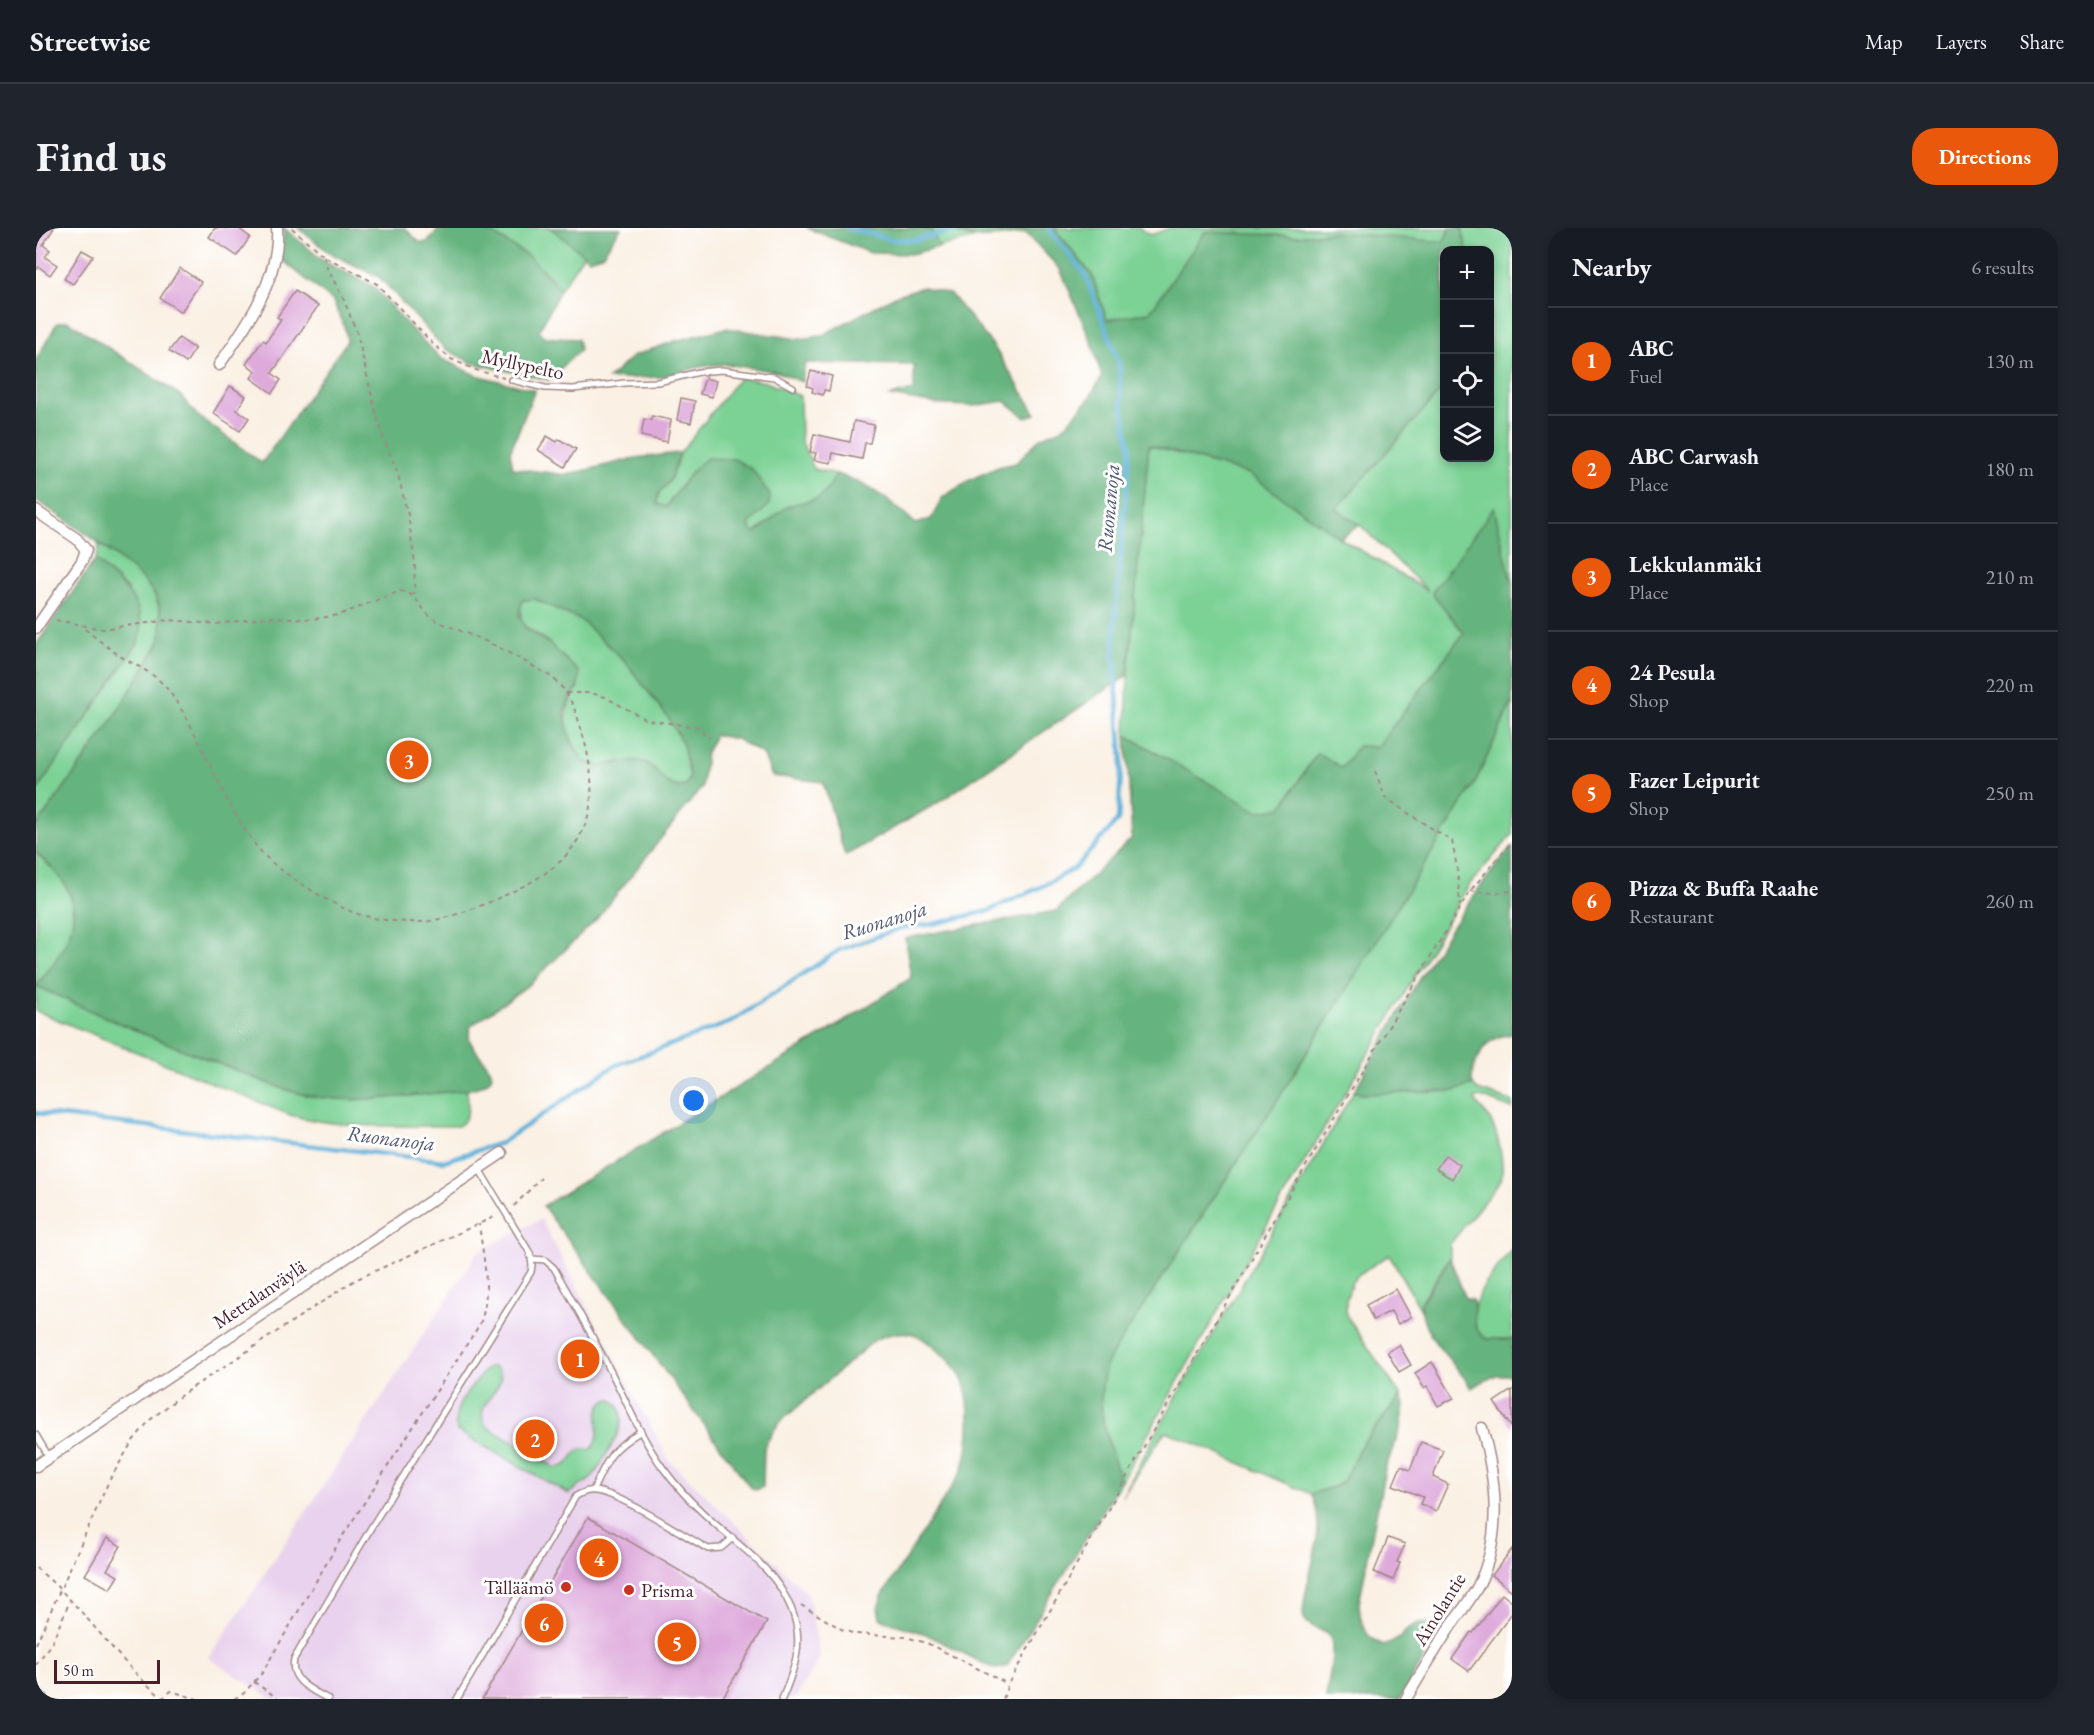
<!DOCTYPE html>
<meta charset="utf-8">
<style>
body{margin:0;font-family:"EB Garamond",serif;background:#20242c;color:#f1f3f6}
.controls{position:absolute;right:18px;top:18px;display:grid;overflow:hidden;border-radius:12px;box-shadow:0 3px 9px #0003}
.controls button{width:54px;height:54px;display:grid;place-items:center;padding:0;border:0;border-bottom:2px solid #363941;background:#171b24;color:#f1f3f6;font:30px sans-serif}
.scale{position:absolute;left:18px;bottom:15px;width:106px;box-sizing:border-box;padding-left:6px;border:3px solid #4a1f2b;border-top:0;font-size:16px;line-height:21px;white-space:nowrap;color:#4a1f2b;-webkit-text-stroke:4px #fff;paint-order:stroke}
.you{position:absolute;left:658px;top:873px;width:21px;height:21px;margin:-15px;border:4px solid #fff;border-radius:50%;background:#1a73e8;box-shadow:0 0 0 9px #1a73e833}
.badge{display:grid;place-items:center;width:39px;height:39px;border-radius:50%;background:#ea580c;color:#fff;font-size:20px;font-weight:700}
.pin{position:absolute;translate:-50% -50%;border:3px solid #fff;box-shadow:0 2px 6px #0006}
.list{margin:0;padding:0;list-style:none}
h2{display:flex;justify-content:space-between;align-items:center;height:78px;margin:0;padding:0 24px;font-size:26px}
h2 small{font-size:20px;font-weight:400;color:#9ea1a6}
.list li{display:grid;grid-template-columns:39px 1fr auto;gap:18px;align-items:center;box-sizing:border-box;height:108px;padding:0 24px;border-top:2px solid #363941}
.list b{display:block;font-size:22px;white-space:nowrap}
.list p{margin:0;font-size:20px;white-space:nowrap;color:#9ea1a6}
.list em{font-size:20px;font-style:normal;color:#9ea1a6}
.icon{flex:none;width:33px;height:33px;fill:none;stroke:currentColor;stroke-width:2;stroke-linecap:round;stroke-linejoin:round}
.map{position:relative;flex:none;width:1476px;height:1471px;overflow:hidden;border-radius:24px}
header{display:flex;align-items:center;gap:36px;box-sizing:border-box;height:84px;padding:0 30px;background:#171b24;border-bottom:2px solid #363941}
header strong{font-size:28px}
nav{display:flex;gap:33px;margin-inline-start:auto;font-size:21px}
.intro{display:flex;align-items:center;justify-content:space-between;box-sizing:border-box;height:144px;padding:0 36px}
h1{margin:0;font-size:42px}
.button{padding:15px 27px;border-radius:24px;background:#ea580c;color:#fff;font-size:21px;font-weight:700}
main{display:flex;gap:36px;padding:0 36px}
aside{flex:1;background:#171b24;border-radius:24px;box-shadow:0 3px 9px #0003}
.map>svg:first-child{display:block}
</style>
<header>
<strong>Streetwise</strong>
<nav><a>Map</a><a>Layers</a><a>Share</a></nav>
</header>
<div class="intro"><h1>Find us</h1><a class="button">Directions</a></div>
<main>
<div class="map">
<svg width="1476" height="1471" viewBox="0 0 1476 1471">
<rect width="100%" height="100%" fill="#fff"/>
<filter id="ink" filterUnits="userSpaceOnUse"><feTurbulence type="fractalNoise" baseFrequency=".0167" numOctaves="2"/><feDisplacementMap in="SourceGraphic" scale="12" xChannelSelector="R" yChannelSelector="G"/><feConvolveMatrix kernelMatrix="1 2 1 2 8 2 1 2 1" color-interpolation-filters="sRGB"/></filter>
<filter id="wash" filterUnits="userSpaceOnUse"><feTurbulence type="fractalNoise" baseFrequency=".008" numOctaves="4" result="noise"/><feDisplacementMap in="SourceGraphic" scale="24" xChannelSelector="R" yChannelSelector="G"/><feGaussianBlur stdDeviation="1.35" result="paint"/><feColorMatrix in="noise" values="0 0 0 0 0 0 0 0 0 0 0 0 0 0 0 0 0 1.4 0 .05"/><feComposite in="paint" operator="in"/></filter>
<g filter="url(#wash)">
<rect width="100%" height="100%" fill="#faf0e3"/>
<path fill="#e9d2ed" d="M 505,991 L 632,1231 L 772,1366 L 784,1430 L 759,1471 L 237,1471 L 173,1430 L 442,1024 Z"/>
<g fill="#7cd195" stroke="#637860" stroke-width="1.5">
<path d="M 447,0 L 515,0 L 548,26 L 525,60 L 491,27 Z"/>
<path d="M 884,0 L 913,0 L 925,7 L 940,10 L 903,19 L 896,4 Z"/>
<path d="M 1018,0 L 1103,0 L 1115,7 L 1134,0 L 1415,0 L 1407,14 L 1297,4 L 1262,8 L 1169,4 L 1114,84 L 1070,92 L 1056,47 Z"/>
<path d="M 1426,0 L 1476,0 L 1476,357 L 1458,280 L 1396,365 L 1428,405 L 1341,519 L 1322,518 L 1306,540 L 1281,525 L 1245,580 L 1221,584 L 1090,507 L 1092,447 L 1113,217 L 1213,246 L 1304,310 L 1392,363 L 1324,297 L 1300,281 L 1408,159 L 1408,230 L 1454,230 L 1454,22 L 1431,22 Z"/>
<path d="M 704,149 L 730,154 L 764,168 L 765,212 L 778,241 L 801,246 C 796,253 791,265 784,269 C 773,276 761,272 748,281 C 738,288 730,298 719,305 L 715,302 L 713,296 L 733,277 L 656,243 L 630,279 L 621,276 L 622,267 L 634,252 L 644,225 Z"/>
<path d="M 62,315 C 99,344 135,362 123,416 L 74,496 L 0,599 L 0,564 L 102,415 L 92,362 L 59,332 L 63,321 Z"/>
<path d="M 499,371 L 546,393 L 588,432 L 631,488 L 647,516 L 654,549 L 650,558 C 634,561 627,552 618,540 L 583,534 L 564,538 L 548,534 C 531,506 520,489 542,460 C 533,446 525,427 513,415 C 496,398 480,406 486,372 Z"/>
<path d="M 1476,474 L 1476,607 L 1433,657 L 1232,995 L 1085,1254 C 1071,1210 1057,1181 1071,1134 L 1244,868 L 1439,555 Z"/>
<path d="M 0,624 C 9,634 21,644 28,655 C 43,676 37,704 26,725 C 19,737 8,747 1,758 C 61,787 123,813 186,837 C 215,848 245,863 276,868 C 326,877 381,866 431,862 C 432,875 435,891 422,898 C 367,897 308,902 254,887 L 0,783 Z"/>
<path d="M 1437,857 L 1442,862 L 1476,873 L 1476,881 L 1445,869 L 1439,871 C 1441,879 1449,883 1453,890 C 1462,904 1469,936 1465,952 L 1414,1016 L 1414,1030 L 1387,1070 L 1385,1082 L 1353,1027 L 1323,1046 L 1316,1054 L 1310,1072 L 1310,1083 L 1312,1090 L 1365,1168 L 1334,1206 L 1323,1221 L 1307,1254 L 1300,1258 L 1275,1266 L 1132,1204 L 1128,1205 L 1086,1269 L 1126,1194 L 1318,863 L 1326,866 L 1417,863 Z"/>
<path d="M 1476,1021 L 1476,1111 L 1451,1111 C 1414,1089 1461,1041 1476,1021 Z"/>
<path d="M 454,1139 C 462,1139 465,1145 465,1152 C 458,1168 437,1182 451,1199 L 518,1239 C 541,1242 533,1215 554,1222 C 572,1209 550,1176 575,1171 C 597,1186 579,1212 569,1229 C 565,1236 561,1244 556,1249 C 550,1257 540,1258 533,1266 L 421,1203 C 414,1178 435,1161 449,1142 Z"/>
</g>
<g fill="#65b37e" stroke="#586954" stroke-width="1.5" fill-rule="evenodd">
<path d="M 248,0 L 289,34 L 337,58 L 378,104 L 406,131 L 440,147 L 499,162 L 474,224 L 477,240 L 531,247 L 599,230 L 644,225 L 634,252 L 622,267 L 621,276 L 630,279 L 656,243 L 671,230 L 698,231 L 716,241 L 734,267 L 733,277 L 713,296 L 715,302 L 719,305 C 730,298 738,288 748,281 C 761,272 773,276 784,269 C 791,265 796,253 801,246 C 832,255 856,274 880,296 L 895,291 L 907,269 L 934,252 L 962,239 L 980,235 L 1004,210 L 1027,200 L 1052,172 L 1066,149 L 1056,115 L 1024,41 L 990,5 C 960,8 940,15 913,0 L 1018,0 L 1056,47 L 1071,92 L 1114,84 L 1169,4 L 1262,8 L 1297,4 L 1407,14 L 1415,0 L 1426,0 L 1431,22 L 1408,22 L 1408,159 L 1300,281 L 1324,297 L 1304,310 L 1213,246 L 1113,217 L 1092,447 L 903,574 L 809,628 L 787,554 L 736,548 L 727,526 L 700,511 L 679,507 L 670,525 L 666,559 L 560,692 L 494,756 L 435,798 C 434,802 433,805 433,808 C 436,832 484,849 431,862 C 381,866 326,877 276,868 C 247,863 218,849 190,838 C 126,814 62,787 0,758 C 23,729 53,692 28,655 C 21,644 9,634 0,624 L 0,599 L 74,496 L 123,416 C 126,404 127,383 121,371 C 107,340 30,293 0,272 L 0,132 L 21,95 L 32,93 L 144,167 L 161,187 L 226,235 L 311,113 L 309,101 L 297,73 L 246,32 ZM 499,371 L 546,393 L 588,432 L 631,488 L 647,516 L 654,549 L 650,558 C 628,563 625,541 608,534 C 595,529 579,537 566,538 C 560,538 553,535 548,534 L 535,513 L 528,484 L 534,470 L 542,460 L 543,444 L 513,415 L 490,401 L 483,387 L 486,372 Z"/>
<path d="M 262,0 L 369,0 L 383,14 L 392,14 L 403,0 L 447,0 L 491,27 L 525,60 L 503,103 L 507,109 L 542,111 L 544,122 L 513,152 L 436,135 L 409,121 L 343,49 L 294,25 Z"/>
<path d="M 515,0 L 585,0 L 566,27 L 553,31 Z"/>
<path d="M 771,0 L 884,0 L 896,3 L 903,19 L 875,26 L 834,25 Z"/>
<path d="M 887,59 L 914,66 L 956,116 L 1000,186 L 989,189 L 969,173 L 937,178 L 907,177 L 853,168 L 878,162 L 878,137 L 769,135 L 766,154 L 742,144 L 689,136 L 663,139 L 627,149 L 572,151 L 597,128 L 639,113 L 690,100 L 762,111 L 785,108 L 861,67 Z"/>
<path d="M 1458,279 L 1476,357 L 1476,474 L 1439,555 L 1244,868 L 1071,1134 C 1057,1180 1071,1210 1085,1254 L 972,1437 L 966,1440 L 958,1441 L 890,1406 L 849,1393 L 844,1390 L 842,1380 L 846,1368 L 926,1243 C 934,1219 937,1176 926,1151 C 921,1140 912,1132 902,1123 C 878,1102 871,1100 840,1111 L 742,1196 L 732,1212 L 728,1222 L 727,1259 L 720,1262 L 714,1259 L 507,978 L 798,800 L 875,750 L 869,710 L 1020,683 L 1096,610 L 1090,507 L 1221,583 L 1245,580 L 1281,525 L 1306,540 L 1322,518 L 1341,519 L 1428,405 L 1396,365 Z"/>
<path d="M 59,332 C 83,354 116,378 102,415 L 0,564 L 0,417 Z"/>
<path d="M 1476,619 L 1476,806 C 1470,807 1463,808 1458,811 C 1445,819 1433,843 1437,857 L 1417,863 L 1326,866 L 1318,863 C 1366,780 1413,692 1476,619 Z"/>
<path d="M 1414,1030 L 1427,1064 L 1431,1071 L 1436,1071 C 1442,1085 1432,1099 1451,1111 L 1476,1111 L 1476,1147 L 1460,1147 L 1435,1160 C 1418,1130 1385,1112 1385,1075 Z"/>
<path d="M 1365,1168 L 1368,1177 L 1365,1199 L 1349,1241 L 1323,1375 C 1324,1395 1328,1410 1348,1417 C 1374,1413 1369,1382 1405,1402 L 1364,1471 L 1290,1471 C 1291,1458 1300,1421 1294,1410 C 1288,1399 1270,1401 1267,1387 C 1268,1348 1294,1304 1275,1266 L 1300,1258 L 1307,1254 L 1323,1221 L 1334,1206 Z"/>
</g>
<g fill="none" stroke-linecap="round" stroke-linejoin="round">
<g stroke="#5db0d9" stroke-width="4.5">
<path d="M 811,0 L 857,12 L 879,12 L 930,0"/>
<path d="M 0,885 L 408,933 L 465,915 L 578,838 L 695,794 L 803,722 L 865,700 L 897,696 L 952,683 L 1009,657 L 1039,640 L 1082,592 L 1086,528 L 1078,430 L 1079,391 L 1094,221 L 1085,169 L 1083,134 L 1049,46 L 1012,0"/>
</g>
</g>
<g id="blocks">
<g fill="#deaadc">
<path d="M 0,0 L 18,0 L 7,17 L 14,22 L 9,29 L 21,37 L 14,47 L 3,39 L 0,42 Z"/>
<path d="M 179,0 L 202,0 L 214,9 L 201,28 L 173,9 Z"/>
<path d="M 46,22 L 57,28 L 37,56 L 28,51 Z"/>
<path d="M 144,40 L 165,54 L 145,84 L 124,70 Z"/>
<path d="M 259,63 L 282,78 L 236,145 L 245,152 L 236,165 L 215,150 L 220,143 L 210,136 L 227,112 L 230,114 L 245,92 L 241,89 Z"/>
<path d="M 143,110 L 159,121 L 150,135 L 133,123 Z"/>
<path d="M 775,143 L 796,148 L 793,163 L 788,162 L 787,167 L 776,164 L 777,160 L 771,158 Z"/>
<path d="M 669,150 L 680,153 L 676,169 L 664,166 Z"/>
<path d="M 194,158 L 210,168 L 201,182 L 213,190 L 204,203 L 177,185 Z"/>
<path d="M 645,170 L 659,173 L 655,195 L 641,192 Z"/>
<path d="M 616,188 L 635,192 L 631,214 L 605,208 L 608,191 L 615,192 Z"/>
<path d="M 818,193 L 838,197 L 834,215 L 829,215 L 826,231 L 797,225 L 795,235 L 778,232 L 780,225 L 774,224 L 778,206 L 814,214 Z"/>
<path d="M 511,208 L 521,214 L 523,211 L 540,221 L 529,239 L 502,222 Z"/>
<path d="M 1409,927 L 1424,937 L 1416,951 L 1400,941 Z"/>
<path d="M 1360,1061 L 1375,1089 L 1362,1096 L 1355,1083 L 1337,1092 L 1330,1077 Z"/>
<path d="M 1363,1117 L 1375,1137 L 1363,1144 L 1351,1124 Z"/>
<path d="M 1396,1134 L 1418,1170 L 1402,1178 L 1391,1158 L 1388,1160 L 1379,1145 Z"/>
<path d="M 1476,1162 L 1476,1200 L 1458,1174 Z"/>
<path d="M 488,1196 L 516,1212 L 509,1225 L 481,1209 Z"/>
<path d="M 1385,1214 L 1407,1222 L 1397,1249 L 1412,1256 L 1400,1283 L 1384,1276 L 1387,1269 L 1357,1257 L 1365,1238 L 1374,1242 Z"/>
<path d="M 552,1289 L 731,1394 L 686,1471 L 446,1471 Z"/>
<path d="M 71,1310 L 85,1318 L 71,1342 L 82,1348 L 74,1361 L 49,1347 Z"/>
<path d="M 1352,1310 L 1369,1316 L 1361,1334 L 1364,1335 L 1357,1352 L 1338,1344 Z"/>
<path d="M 1476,1321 L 1476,1363 L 1456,1347 Z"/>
<path d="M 1466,1366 L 1476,1374 L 1476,1385 L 1433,1443 L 1416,1431 L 1435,1404 L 1437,1405 Z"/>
</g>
</g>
</g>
<g filter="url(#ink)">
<use href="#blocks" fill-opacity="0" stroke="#a28887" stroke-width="1.5"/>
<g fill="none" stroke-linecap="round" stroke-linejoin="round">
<g stroke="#a28887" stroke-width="8">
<g id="service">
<path d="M 476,152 L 509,160 L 537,161 L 589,155 L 622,154 L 663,144 L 686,142 L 738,149 L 757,159"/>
<path d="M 496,1031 L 509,1032 L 518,1040 C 539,1077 560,1114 579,1152 C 594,1181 607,1213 627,1240 C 638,1255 652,1271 666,1284 C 697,1314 738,1338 755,1380 C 769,1413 759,1440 746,1471"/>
<path d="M 0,1207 L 13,1229"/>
<path d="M 557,1262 C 572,1230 574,1222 605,1203"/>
<path d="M 292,1471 C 276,1462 253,1453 258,1431 L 336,1298 L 495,1044 L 496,1037 L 494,1025 L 443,941"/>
<path d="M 421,1471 L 540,1268 C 546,1265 551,1262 558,1263 C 580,1263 649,1308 672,1321 L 685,1320 L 697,1310"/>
</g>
</g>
<g stroke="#a28887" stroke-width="13">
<g id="minor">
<path d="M 183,137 C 211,97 244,51 241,0"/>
<path d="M 0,283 L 41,311 L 50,322 L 46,333 L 0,400"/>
<path d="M 0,1238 L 466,925"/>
<path d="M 1370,1471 C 1385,1445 1400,1421 1416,1396 C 1425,1384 1435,1371 1442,1358 C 1467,1308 1460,1251 1446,1200"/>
</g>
</g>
<g stroke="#a28887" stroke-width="20">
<path id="trunk" d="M 0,1470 L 2,1471"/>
</g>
<g stroke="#a28887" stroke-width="2" stroke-dasharray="4.5 4.5" stroke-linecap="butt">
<path d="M 256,0 L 288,28 L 341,56 L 397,116 L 415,131 L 440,142 L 468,150"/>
<path d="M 288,28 L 290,38 L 307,70 L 321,105 L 340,186 L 348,211 L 361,243 L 372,287 L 379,336 L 378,367"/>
<path d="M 20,392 L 66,401 L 133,392 L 180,396 L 232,389 L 277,391 L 303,387 L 364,363 C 382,364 384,383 398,391 C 414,400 432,405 449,413 C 471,423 493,436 514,448 C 536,465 542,489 549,515 C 556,543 560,576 546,604 C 538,620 526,634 511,644 C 484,663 418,692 385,694 C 365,695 332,691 314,683 C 291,674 244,644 227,626 C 212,610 192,574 182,553 C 166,522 153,489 132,462 C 119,445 102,439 84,428 C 71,419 58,408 45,398"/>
<path d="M 530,465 L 555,465 L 569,469 L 611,492 L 662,499 L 674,510"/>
<path d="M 1339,543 L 1349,569 L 1376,588 L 1416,613 L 1421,640 L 1424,678"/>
<path d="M 1434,663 L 1459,665 L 1476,663"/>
<path d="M 478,978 L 505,950"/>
<path d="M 0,1340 C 48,1378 80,1433 128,1471"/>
<path d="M 765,1377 L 807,1402 L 819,1406 L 870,1409 L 891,1415 L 972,1456"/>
<path d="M 0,1416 L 73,1253 L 96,1214 L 114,1192 L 148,1165 L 319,1052 L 460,988"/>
<path d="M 0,1437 L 16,1414 L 34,1373"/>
<path d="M 218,1454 L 243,1471"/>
<path d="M 126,1471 L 135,1463 L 161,1471"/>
<path d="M 198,1471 L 208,1465 L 226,1445 L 306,1309 L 444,1096 C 456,1064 447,1029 443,996"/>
<path d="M 967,1471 L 972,1456 L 1235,997 L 1381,751 L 1434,663 L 1476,614"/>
</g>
<use href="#service" stroke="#fff" stroke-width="5"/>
<use href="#minor" stroke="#fff" stroke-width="10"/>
<use href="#trunk" stroke="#fff" stroke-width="18"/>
</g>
</g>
<g fill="#c8321e" stroke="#fff" stroke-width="2">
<circle cx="530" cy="1359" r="6"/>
<circle cx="593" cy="1362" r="6"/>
</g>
<g text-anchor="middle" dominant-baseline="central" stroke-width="6" stroke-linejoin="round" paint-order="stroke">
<g font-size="20" fill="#4a1f2b" stroke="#fff">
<text transform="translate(487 136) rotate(12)">Myllypelto</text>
<text transform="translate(223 1066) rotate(-34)">Mettalanväylä</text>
<text transform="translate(1403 1381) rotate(-58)">Ainolantie</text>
</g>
<g font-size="20" fill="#4a1f2b" stroke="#fff" text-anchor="end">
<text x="518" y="1359">Tälläämö</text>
<text x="605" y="1362" text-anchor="start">Prisma</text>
</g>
<g font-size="21" font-style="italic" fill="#525971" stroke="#fff">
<text transform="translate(1072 280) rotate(-85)">Ruonanoja</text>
<text transform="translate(848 692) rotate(-17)">Ruonanoja</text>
<text transform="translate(355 910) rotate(7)">Ruonanoja</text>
</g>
</g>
</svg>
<div class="controls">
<button>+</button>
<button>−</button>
<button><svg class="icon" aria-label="locate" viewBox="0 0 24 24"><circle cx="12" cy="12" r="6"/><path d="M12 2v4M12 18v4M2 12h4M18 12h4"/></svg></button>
<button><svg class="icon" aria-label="layers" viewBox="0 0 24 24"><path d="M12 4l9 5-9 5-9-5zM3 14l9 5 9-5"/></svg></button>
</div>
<div class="scale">50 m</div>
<div class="you"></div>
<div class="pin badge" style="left:544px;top:1131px">1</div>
<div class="pin badge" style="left:499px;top:1211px">2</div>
<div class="pin badge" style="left:373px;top:532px">3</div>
<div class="pin badge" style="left:563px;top:1330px">4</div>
<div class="pin badge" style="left:641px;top:1414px">5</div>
<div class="pin badge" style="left:508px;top:1395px">6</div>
</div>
<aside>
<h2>Nearby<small>6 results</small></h2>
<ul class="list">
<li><span class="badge">1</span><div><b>ABC</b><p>Fuel</p></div><em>130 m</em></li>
<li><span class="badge">2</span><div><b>ABC Carwash</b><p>Place</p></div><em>180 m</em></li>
<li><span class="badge">3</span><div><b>Lekkulanmäki</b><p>Place</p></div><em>210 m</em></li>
<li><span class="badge">4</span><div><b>24 Pesula</b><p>Shop</p></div><em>220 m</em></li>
<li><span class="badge">5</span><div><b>Fazer Leipurit</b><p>Shop</p></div><em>250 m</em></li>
<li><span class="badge">6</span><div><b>Pizza &amp; Buffa Raahe</b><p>Restaurant</p></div><em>260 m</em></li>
</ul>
</aside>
</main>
